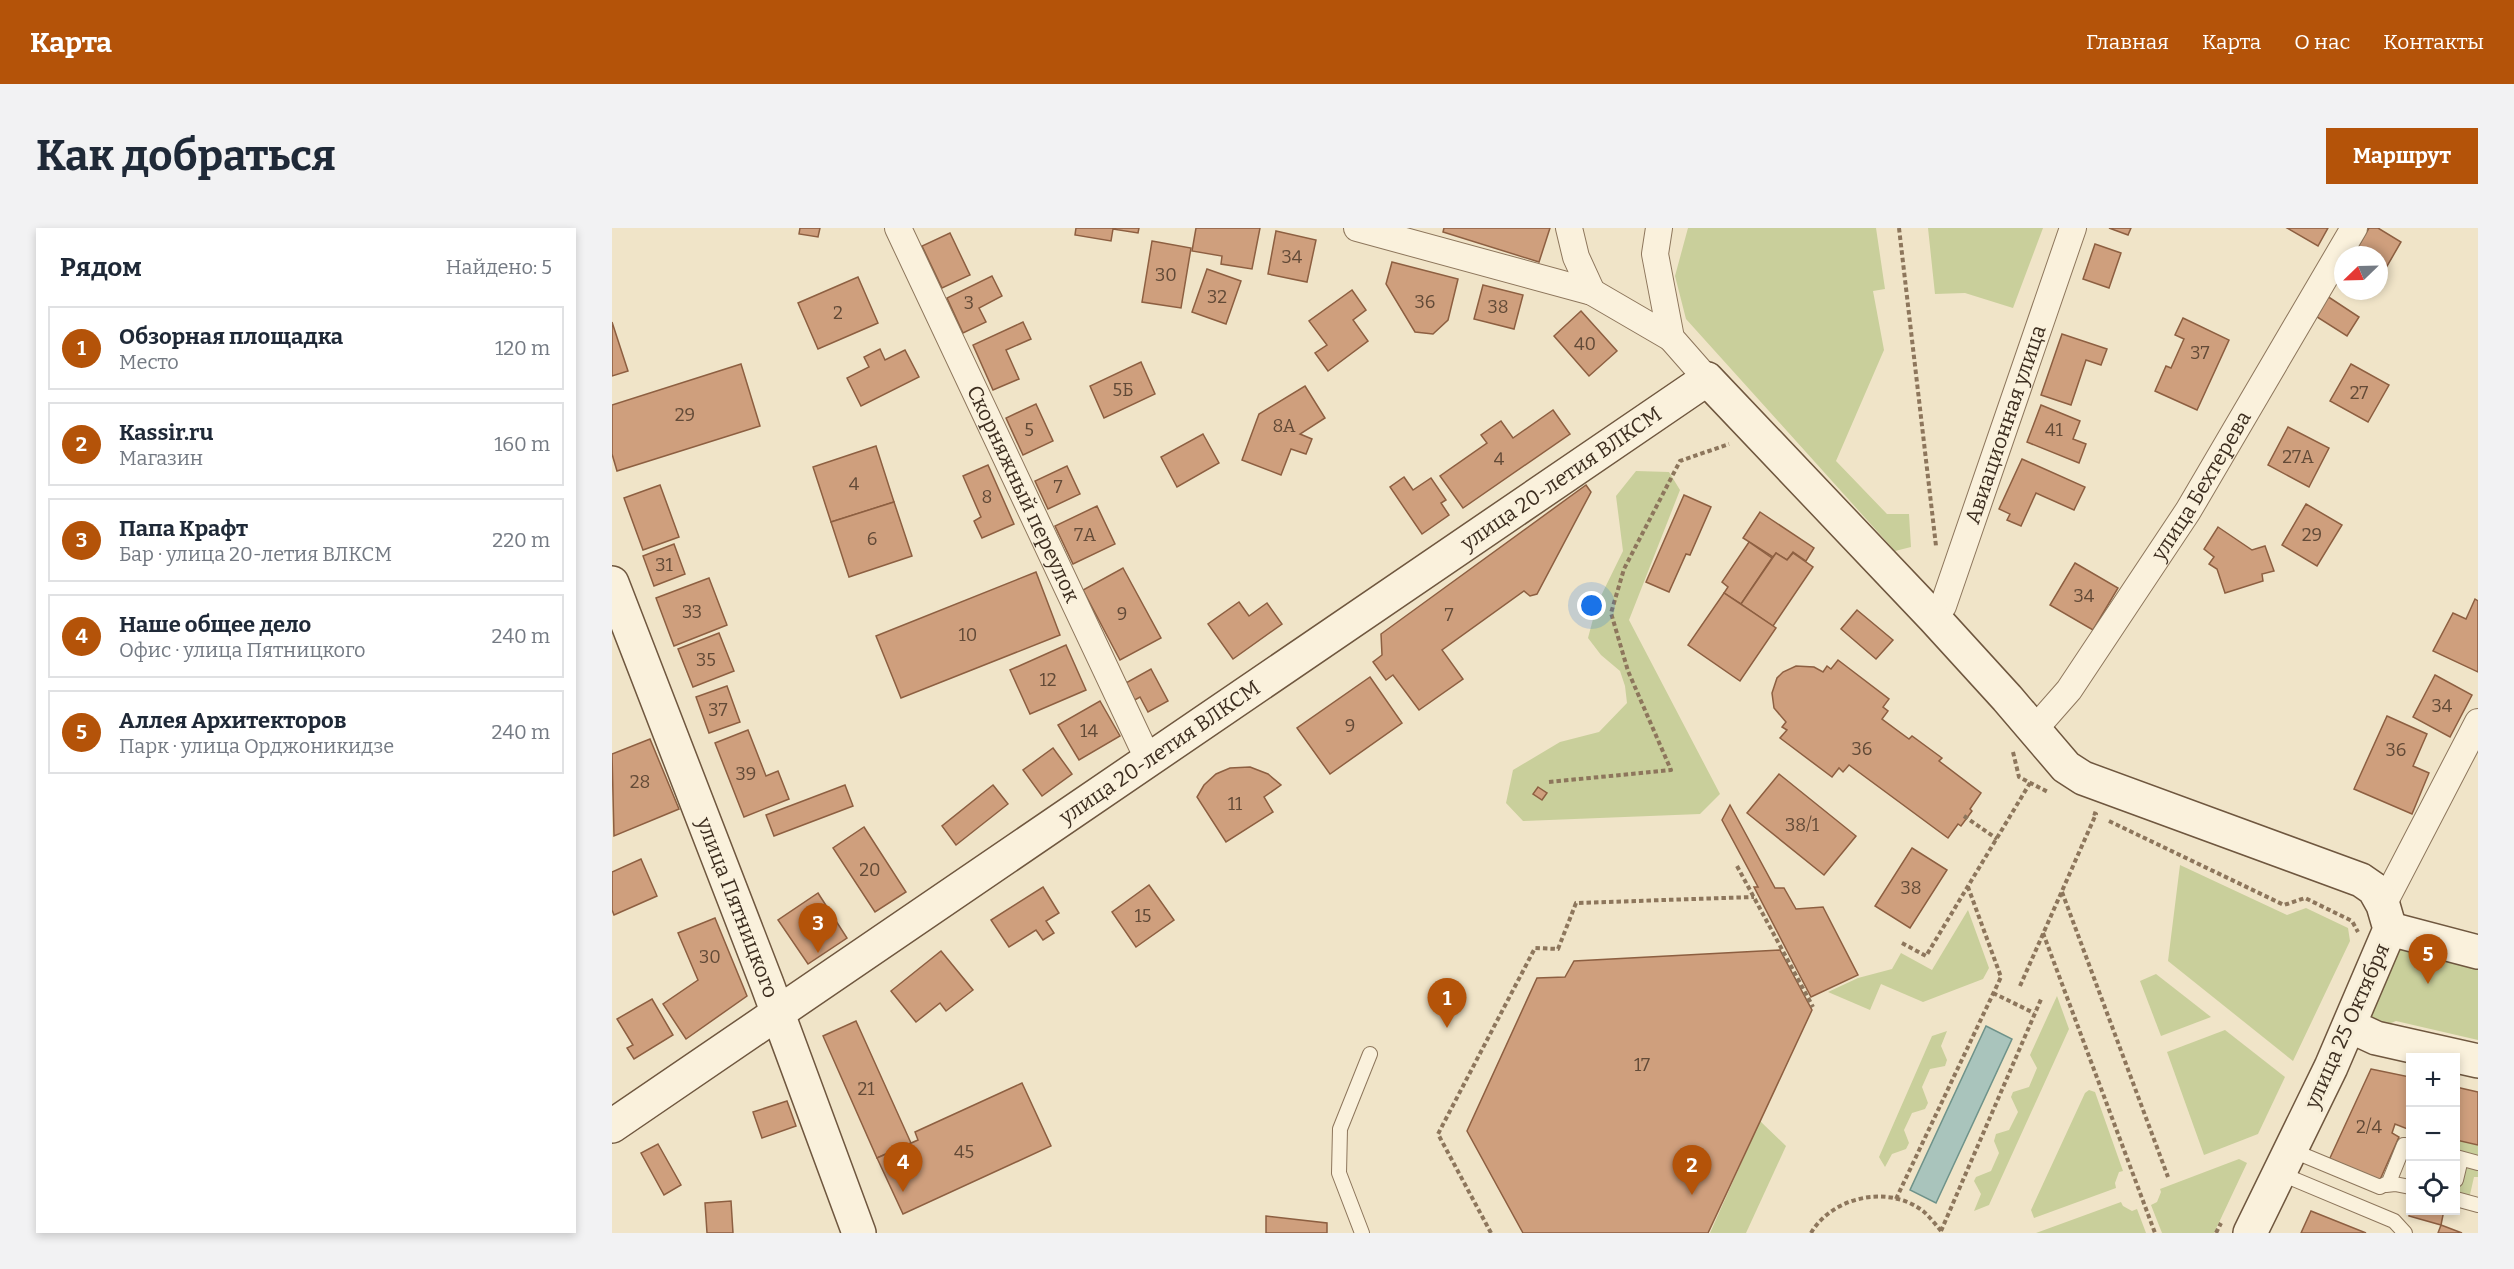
<!DOCTYPE html>
<html lang="ru">
<meta charset="utf-8">
<style>
body{margin:0;font-family:Bitter,serif;background:#f2f2f3;color:#1f2937}
.controls{position:absolute;right:18px;bottom:18px;display:grid;overflow:hidden;border-radius:0px;box-shadow:0 3px 9px #0003}
.controls button{width:54px;height:54px;display:grid;place-items:center;padding:0;border:0;border-bottom:2px solid #e0e1e3;background:#fff;color:#1f2937;font:30px sans-serif}
.compass{position:absolute;left:1722px;top:18px;width:54px;height:54px;border-radius:50%;background:#fff;box-shadow:0 3px 9px #0003;rotate:247deg}
.you{position:absolute;left:980px;top:378px;width:21px;height:21px;margin:-15px;border:4px solid #fff;border-radius:50%;background:#1a73e8;box-shadow:0 0 0 9px #1a73e833}
.badge{display:grid;place-items:center;width:39px;height:39px;border-radius:50%;background:#b45309;color:#fff;font-size:20px;font-weight:700}
.pin{position:absolute;translate:-50% -50px;filter:drop-shadow(0 2px 3px #0008)}
.pin::after{content:'';position:absolute;top:32px;width:21px;height:18px;background:inherit;clip-path:polygon(0 0,100% 0,50% 100%)}
.list{margin:0;padding:0;list-style:none}
h2{display:flex;justify-content:space-between;align-items:center;height:78px;margin:0;padding:0 24px;font-size:26px}
h2 small{font-size:20px;font-weight:400;color:#747a83}
.list li{display:grid;grid-template-columns:39px 1fr auto;gap:18px;align-items:center;box-sizing:border-box;height:84px;margin:0 12px 12px;padding:0 12px;border:2px solid #e0e1e3;border-radius:0px}
.list b{display:block;font-size:22px;white-space:nowrap}
.list p{margin:0;font-size:20px;white-space:nowrap;color:#747a83}
.list em{font-size:20px;font-style:normal;color:#747a83}
.icon{flex:none;width:33px;height:33px;fill:none;stroke:currentColor;stroke-width:2;stroke-linecap:round;stroke-linejoin:round}
.map{position:relative;flex:none;width:1866px;height:1005px;overflow:hidden;border-radius:0px}
header{display:flex;align-items:center;gap:36px;box-sizing:border-box;height:84px;padding:0 30px;background:#b45309;color:#fff}
header strong{font-size:28px}
nav{display:flex;gap:33px;margin-inline-start:auto;font-size:21px}
.intro{display:flex;align-items:center;justify-content:space-between;box-sizing:border-box;height:144px;padding:0 36px}
h1{margin:0;font-size:42px}
.button{padding:15px 27px;border-radius:0px;background:#b45309;color:#fff;font-size:21px;font-weight:700}
main{display:flex;gap:36px;padding:0 36px}
aside{flex:1;background:#fff;border-radius:0px;box-shadow:0 3px 9px #0003}
.map>svg:first-child{display:block}
</style>
<header>
<strong>Карта</strong>
<nav><a>Главная</a><a>Карта</a><a>О нас</a><a>Контакты</a></nav>
</header>
<div class="intro"><h1>Как добраться</h1><a class="button">Маршрут</a></div>
<main>
<aside>
<h2>Рядом<small>Найдено: 5</small></h2>
<ul class="list">
<li><span class="badge">1</span><div><b>Обзорная площадка</b><p>Место</p></div><em>120 m</em></li>
<li><span class="badge">2</span><div><b>Kassir.ru</b><p>Магазин</p></div><em>160 m</em></li>
<li><span class="badge">3</span><div><b>Папа Крафт</b><p>Бар · улица 20-летия ВЛКСМ</p></div><em>220 m</em></li>
<li><span class="badge">4</span><div><b>Наше общее дело</b><p>Офис · улица Пятницкого</p></div><em>240 m</em></li>
<li><span class="badge">5</span><div><b>Аллея Архитекторов</b><p>Парк · улица Орджоникидзе</p></div><em>240 m</em></li>
</ul>
</aside>
<div class="map">
<svg width="1866" height="1005" viewBox="0 0 1866 1005">
<rect width="100%" height="100%" fill="#f0e4c8"/>
<g fill="#c9cf9b">
<path d="M 1076,0 L 1264,0 L 1273,61 L 1261,63 L 1272,122 L 1224,233 L 1275,286 L 1297,286 L 1299,319 L 1283,323 L 1074,91 L 1063,48 Z"/>
<path d="M 1316,0 L 1431,0 L 1401,80 L 1353,65 L 1323,66 Z"/>
<path d="M 1024,243 L 1057,244 L 1068,262 L 1017,392 L 1108,566 L 1088,586 L 911,593 L 894,575 L 901,542 L 948,514 L 987,504 L 1015,475 L 1013,458 L 1008,443 L 989,427 L 976,410 L 985,376 L 1011,323 L 1004,268 Z"/>
<path d="M 1568,637 L 1675,687 L 1694,680 L 1736,700 L 1738,713 L 1681,833 L 1556,733 Z"/>
<path d="M 1356,682 L 1377,740 L 1371,751 L 1311,774 L 1269,756 L 1258,782 L 1216,764 L 1246,750 L 1280,741 L 1289,725 L 1320,742 Z"/>
<path d="M 1784,717 L 1866,731 L 1866,812 L 1784,793 L 1772,798 L 1757,789 Z"/>
<path d="M 1544,746 L 1599,789 L 1549,808 L 1528,753 Z"/>
<path d="M 1445,768 L 1457,801 L 1377,977 L 1362,983 L 1369,966 L 1362,953 L 1364,949 L 1379,943 L 1387,925 L 1382,913 L 1384,906 L 1397,902 L 1406,884 L 1399,869 L 1401,864 L 1417,859 L 1425,840 L 1418,827 Z"/>
<path d="M 1613,802 L 1673,849 L 1646,906 L 1592,927 L 1555,824 Z"/>
<path d="M 1335,803 L 1329,818 L 1335,832 L 1333,838 L 1318,841 L 1310,859 L 1316,875 L 1313,881 L 1300,885 L 1292,902 L 1297,915 L 1294,921 L 1280,926 L 1273,939 L 1267,929 L 1320,808 Z"/>
<path d="M 1477,862 L 1483,864 L 1511,943 L 1507,944 L 1503,955 L 1504,960 L 1422,990 L 1419,982 L 1473,865 Z"/>
<path d="M 1148,893 L 1174,918 L 1134,1005 L 1098,1005 Z"/>
<path d="M 1844,912 L 1866,917 L 1866,928 L 1844,923 Z"/>
<path d="M 1627,931 L 1635,935 L 1602,1005 L 1550,1005 L 1539,977 L 1545,974 L 1549,964 L 1548,961 Z"/>
<path d="M 1844,936 L 1866,941 L 1866,949 L 1862,949 L 1857,971 L 1844,967 Z"/>
<path d="M 1509,974 L 1511,978 L 1520,983 L 1525,981 L 1534,1005 L 1424,1005 Z"/>
</g>
<path fill="#a9c4bc" stroke="#6f938a" stroke-width="1.5" d="M 1374,798 L 1400,811 L 1324,975 L 1298,962 Z"/>
<g fill="#cf9f7d" stroke="#8d5f41" stroke-width="1.5">
<path d="M 188,0 L 208,0 L 206,9 L 187,6 Z"/>
<path d="M 464,0 L 527,0 L 526,5 L 501,1 L 499,13 L 463,7 Z"/>
<path d="M 584,0 L 648,0 L 640,41 L 609,36 L 610,28 L 580,23 Z"/>
<path d="M 832,0 L 938,0 L 927,34 L 831,4 Z"/>
<path d="M 1497,0 L 1519,0 L 1516,7 Z"/>
<path d="M 1675,0 L 1716,0 L 1706,18 Z"/>
<path d="M 1757,0 L 1766,0 L 1789,14 L 1767,52 L 1767,27 L 1741,27 Z"/>
<path d="M 664,3 L 704,12 L 695,54 L 656,46 Z"/>
<path d="M 338,5 L 358,47 L 330,60 L 310,18 Z"/>
<path d="M 540,13 L 579,20 L 569,80 L 530,74 Z"/>
<path d="M 1483,16 L 1509,25 L 1497,60 L 1471,51 Z"/>
<path d="M 780,34 L 846,51 L 836,92 L 821,106 L 803,104 L 774,56 Z"/>
<path d="M 595,41 L 629,53 L 614,96 L 580,84 Z"/>
<path d="M 380,48 L 390,68 L 367,80 L 374,94 L 351,105 L 335,70 Z"/>
<path d="M 246,49 L 266,95 L 206,121 L 186,75 Z"/>
<path d="M 871,57 L 911,67 L 902,101 L 862,91 Z"/>
<path d="M 740,62 L 754,82 L 741,92 L 756,113 L 716,143 L 703,125 L 715,117 L 697,93 Z"/>
<path d="M 1715,68 L 1747,89 L 1735,108 L 1702,87 Z"/>
<path d="M 969,83 L 1005,123 L 977,148 L 942,108 Z"/>
<path d="M 1571,90 L 1617,112 L 1585,182 L 1543,163 L 1554,138 L 1559,140 L 1572,111 L 1563,107 Z"/>
<path d="M 0,94 L 16,143 L 0,148 Z"/>
<path d="M 411,94 L 419,111 L 394,122 L 407,151 L 381,162 L 361,117 Z"/>
<path d="M 1450,106 L 1495,121 L 1489,137 L 1474,132 L 1459,177 L 1429,167 Z"/>
<path d="M 268,121 L 273,132 L 293,122 L 307,149 L 249,178 L 235,150 L 257,139 L 252,129 Z"/>
<path d="M 529,134 L 543,166 L 492,190 L 478,158 Z"/>
<path d="M 129,136 L 148,198 L 5,243 L 0,226 L 0,177 Z"/>
<path d="M 1739,136 L 1777,157 L 1756,194 L 1718,173 Z"/>
<path d="M 693,158 L 713,190 L 688,206 L 700,211 L 694,226 L 679,221 L 669,247 L 630,232 L 647,186 Z"/>
<path d="M 424,176 L 441,213 L 411,227 L 394,190 Z"/>
<path d="M 1429,177 L 1468,193 L 1461,211 L 1474,216 L 1467,235 L 1415,214 Z"/>
<path d="M 941,182 L 958,206 L 851,280 L 828,248 L 875,215 L 869,207 L 889,193 L 901,210 Z"/>
<path d="M 1676,199 L 1717,220 L 1697,259 L 1656,237 Z"/>
<path d="M 591,206 L 607,235 L 565,259 L 549,229 Z"/>
<path d="M 264,218 L 282,274 L 219,294 L 201,239 Z"/>
<path d="M 1410,231 L 1473,259 L 1462,282 L 1424,265 L 1409,298 L 1395,292 L 1398,286 L 1387,281 Z"/>
<path d="M 376,237 L 402,296 L 370,310 L 362,293 L 369,289 L 351,248 Z"/>
<path d="M 455,238 L 468,266 L 436,281 L 423,253 Z"/>
<path d="M 792,249 L 801,262 L 819,250 L 834,272 L 829,275 L 837,287 L 810,306 L 778,259 Z"/>
<path d="M 48,257 L 67,309 L 31,322 L 12,270 Z"/>
<path d="M 974,257 L 979,264 L 925,366 L 918,368 L 912,363 L 830,422 L 851,451 L 807,482 L 781,447 L 774,452 L 761,434 L 770,427 L 769,406 Z"/>
<path d="M 1072,267 L 1099,279 L 1078,327 L 1074,326 L 1057,364 L 1034,354 Z"/>
<path d="M 282,274 L 300,328 L 237,349 L 219,294 Z"/>
<path d="M 1694,276 L 1730,297 L 1705,338 L 1670,317 Z"/>
<path d="M 485,278 L 503,316 L 461,336 L 443,298 Z"/>
<path d="M 1148,284 L 1202,320 L 1194,333 L 1181,324 L 1175,332 L 1164,325 L 1161,329 L 1131,310 Z"/>
<path d="M 1606,299 L 1640,322 L 1653,318 L 1662,343 L 1650,346 L 1651,353 L 1613,365 L 1605,341 L 1597,336 L 1602,329 L 1592,321 Z"/>
<path d="M 1137,314 L 1160,330 L 1129,376 L 1112,365 L 1116,359 L 1110,354 Z"/>
<path d="M 62,316 L 73,346 L 42,358 L 31,328 Z"/>
<path d="M 1164,325 L 1175,332 L 1181,325 L 1201,339 L 1161,398 L 1129,376 Z"/>
<path d="M 1463,335 L 1506,360 L 1481,402 L 1438,377 Z"/>
<path d="M 511,340 L 549,410 L 508,432 L 471,362 Z"/>
<path d="M 424,344 L 448,407 L 289,470 L 264,408 Z"/>
<path d="M 97,350 L 115,397 L 62,418 L 44,370 Z"/>
<path d="M 1112,365 L 1164,400 L 1128,453 L 1076,417 Z"/>
<path d="M 1863,371 L 1866,373 L 1866,444 L 1821,423 L 1841,385 L 1854,391 Z"/>
<path d="M 627,374 L 637,388 L 655,375 L 670,396 L 621,431 L 596,396 Z"/>
<path d="M 1245,382 L 1281,412 L 1264,431 L 1229,401 Z"/>
<path d="M 107,405 L 122,443 L 81,459 L 66,421 Z"/>
<path d="M 454,417 L 474,462 L 418,486 L 398,442 Z"/>
<path d="M 1226,432 L 1277,471 L 1271,479 L 1276,483 L 1270,491 L 1297,511 L 1300,508 L 1330,530 L 1327,533 L 1369,565 L 1358,581 L 1360,583 L 1349,598 L 1346,596 L 1336,610 L 1237,537 L 1231,544 L 1227,540 L 1220,549 L 1168,510 L 1175,502 L 1170,499 L 1174,494 L 1162,480 L 1160,465 L 1165,450 L 1171,444 L 1184,438 L 1202,439 L 1211,444 L 1215,438 L 1219,441 Z"/>
<path d="M 539,441 L 556,473 L 536,484 L 528,469 L 521,473 L 512,456 Z"/>
<path d="M 1823,447 L 1860,467 L 1838,509 L 1801,489 Z"/>
<path d="M 758,449 L 790,495 L 718,546 L 685,500 Z"/>
<path d="M 115,458 L 128,494 L 97,505 L 84,469 Z"/>
<path d="M 488,473 L 508,508 L 467,532 L 446,497 Z"/>
<path d="M 1775,488 L 1815,506 L 1801,538 L 1817,545 L 1800,586 L 1742,561 Z"/>
<path d="M 136,502 L 154,548 L 166,543 L 177,571 L 132,589 L 103,515 Z"/>
<path d="M 38,511 L 67,581 L 2,608 L 0,526 Z"/>
<path d="M 441,520 L 460,546 L 430,568 L 411,542 Z"/>
<path d="M 638,539 L 656,546 L 669,557 L 652,569 L 661,584 L 614,614 L 585,569 L 592,557 L 604,546 L 618,540 Z"/>
<path d="M 1167,546 L 1244,608 L 1212,647 L 1135,585 Z"/>
<path d="M 233,557 L 241,578 L 162,608 L 154,587 Z"/>
<path d="M 381,557 L 396,576 L 344,617 L 330,598 Z"/>
<path d="M 926,559 L 935,565 L 930,572 L 921,566 Z"/>
<path d="M 1118,577 L 1163,660 L 1172,660 L 1184,681 L 1211,679 L 1246,747 L 1199,769 L 1142,659 L 1146,659 L 1110,592 Z"/>
<path d="M 252,599 L 294,664 L 263,684 L 221,620 Z"/>
<path d="M 1300,620 L 1335,642 L 1298,700 L 1263,678 Z"/>
<path d="M 29,631 L 45,668 L 2,687 L 0,682 L 0,644 Z"/>
<path d="M 537,657 L 562,692 L 524,719 L 500,684 Z"/>
<path d="M 431,659 L 447,685 L 434,693 L 442,705 L 431,712 L 424,702 L 397,719 L 379,692 Z"/>
<path d="M 206,665 L 235,710 L 196,736 L 166,692 Z"/>
<path d="M 103,690 L 135,768 L 74,811 L 51,776 L 86,752 L 66,705 Z"/>
<path d="M 1168,722 L 1200,782 L 1096,1005 L 911,1005 L 855,903 L 925,750 L 953,749 L 962,733 Z"/>
<path d="M 329,723 L 361,762 L 334,783 L 328,775 L 304,794 L 279,763 Z"/>
<path d="M 40,771 L 61,807 L 22,831 L 15,820 L 21,817 L 5,791 Z"/>
<path d="M 244,793 L 299,915 L 265,930 L 211,808 Z"/>
<path d="M 1759,841 L 1798,849 L 1798,902 L 1783,896 L 1780,905 L 1787,909 L 1767,954 L 1717,932 Z"/>
<path d="M 410,855 L 439,918 L 291,986 L 265,930 L 306,912 L 303,904 Z"/>
<path d="M 1844,859 L 1866,864 L 1866,917 L 1844,912 Z"/>
<path d="M 175,873 L 184,898 L 150,910 L 141,884 Z"/>
<path d="M 46,916 L 69,957 L 52,967 L 29,925 Z"/>
<path d="M 119,973 L 121,1005 L 95,1005 L 93,975 Z"/>
<path d="M 1798,979 L 1798,982 L 1832,982 L 1829,997 L 1797,988 Z"/>
<path d="M 1699,983 L 1754,1005 L 1689,1005 Z"/>
<path d="M 654,988 L 715,995 L 715,1005 L 654,1005 Z"/>
<path d="M 1829,997 L 1850,1005 L 1826,1005 Z"/>
</g>
<g fill="none" stroke-linecap="round" stroke-linejoin="round">
<g stroke="#8d765c" stroke-width="16">
<g id="lane">
<path d="M 1679,922 L 1768,959 L 1777,954 L 1792,917 L 1798,918"/>
<path d="M 1844,929 L 1866,935"/>
<path d="M 1667,945 L 1782,993 L 1793,1005"/>
<path d="M 1844,952 L 1849,931"/>
<path d="M 1774,957 L 1783,956 L 1798,959"/>
<path d="M 1844,971 L 1866,977"/>
<path d="M 750,1005 L 727,945 L 728,901 L 758,826"/>
</g>
</g>
<g stroke="#8d765c" stroke-width="28">
<g id="street">
<path id="s1" d="M 286,0 L 536,531"/>
<path d="M 745,0 L 980,64 L 1059,110"/>
<path d="M 957,0 L 964,29 L 980,64"/>
<path d="M 1047,0 L 1043,26 L 1059,110 L 1095,151"/>
<path id="s2" d="M 1322,390 L 1331,378 L 1461,0"/>
<path id="s3" d="M 1421,503 L 1457,462 L 1576,283 L 1742,0"/>
<path d="M 1771,677 L 1866,494"/>
</g>
</g>
<g stroke="#6f573f" stroke-width="36">
<g id="secondary">
<path id="s4" d="M 0,355 L 155,756 L 247,1005"/>
<path d="M 1778,701 L 1866,724"/>
<path d="M 1738,798 L 1764,810 L 1866,833"/>
<path id="s5" d="M 0,898 L 1095,151 L 1322,390 L 1395,470 L 1454,539 L 1471,550 L 1749,652 L 1762,661 L 1771,677 L 1778,701 L 1719,839 L 1638,1005"/>
</g>
</g>
<g stroke="#8d765c" stroke-width="4" stroke-dasharray="4.5 3" stroke-linecap="butt">
<path d="M 1287,0 L 1324,318"/>
<path d="M 1401,524 L 1407,549 L 1436,564"/>
<path d="M 937,554 L 1059,542 L 1016,443 L 999,385 L 1012,341 L 1068,233 L 1117,216"/>
<path d="M 1352,588 L 1385,611"/>
<path d="M 1497,593 L 1672,677 L 1693,670 L 1740,693 L 1746,704"/>
<path d="M 1125,638 L 1201,779"/>
<path d="M 1450,664 L 1556,949"/>
<path d="M 1431,705 L 1543,1005"/>
<path d="M 1290,715 L 1314,728 L 1418,555"/>
<path d="M 1408,758 L 1484,586 L 1481,585"/>
<path d="M 1381,765 L 1422,785"/>
<path d="M 1284,971 L 1389,749 L 1356,659"/>
<path d="M 1329,1003 L 1430,769"/>
<path d="M 879,1005 L 826,906 L 923,720 L 946,721 L 964,675 L 1142,669"/>
<path d="M 1199,1005 C 1220,969 1276,956 1311,983 C 1318,989 1324,997 1330,1004"/>
<path d="M 1604,1005 L 1609,995"/>
</g>
<use href="#lane" stroke="#faf1dc" stroke-width="14"/>
<use href="#street" stroke="#faf1dc" stroke-width="26"/>
<use href="#secondary" stroke="#faf1dc" stroke-width="33"/>
</g>
<g text-anchor="middle" dominant-baseline="central" stroke-width="6" stroke-linejoin="round" paint-order="stroke">
<g font-size="18" fill="#624a37">
<text x="680" y="29">34</text>
<text x="554" y="47">30</text>
<text x="605" y="69">32</text>
<text x="813" y="74">36</text>
<text x="357" y="75">3</text>
<text x="886" y="79">38</text>
<text x="226" y="85">2</text>
<text x="973" y="116">40</text>
<text x="1588" y="125">37</text>
<text x="511" y="162">5Б</text>
<text x="1747" y="165">27</text>
<text x="73" y="187">29</text>
<text x="672" y="198">8А</text>
<text x="417" y="202">5</text>
<text x="1442" y="202">41</text>
<text x="1686" y="229">27А</text>
<text x="887" y="231">4</text>
<text x="242" y="256">4</text>
<text x="446" y="259">7</text>
<text x="375" y="269">8</text>
<text x="473" y="307">7А</text>
<text x="1700" y="307">29</text>
<text x="260" y="311">6</text>
<text x="52" y="337">31</text>
<text x="1472" y="368">34</text>
<text x="80" y="384">33</text>
<text x="510" y="386">9</text>
<text x="837" y="387">7</text>
<text x="356" y="407">10</text>
<text x="94" y="432">35</text>
<text x="436" y="452">12</text>
<text x="1830" y="478">34</text>
<text x="106" y="482">37</text>
<text x="738" y="498">9</text>
<text x="477" y="503">14</text>
<text x="1250" y="521">36</text>
<text x="1784" y="522">36</text>
<text x="134" y="546">39</text>
<text x="28" y="554">28</text>
<text x="623" y="576">11</text>
<text x="1190" y="597">38/1</text>
<text x="258" y="642">20</text>
<text x="1299" y="660">38</text>
<text x="531" y="688">15</text>
<text x="98" y="729">30</text>
<text x="1030" y="837">17</text>
<text x="254" y="861">21</text>
<text x="1757" y="899">2/4</text>
<text x="352" y="924">45</text>
</g>
<g font-size="21" fill="#3d2e20" stroke="#f7eed8">
<text stroke="none"><textPath href="#s2" startOffset="207">Авиационная улица</textPath></text>
<text stroke="none"><textPath href="#s5" startOffset="1149">улица 20-летия ВЛКСМ</textPath></text>
<text stroke="none"><textPath href="#s3" startOffset="298">улица Бехтерева</textPath></text>
<text stroke="none"><textPath href="#s1" startOffset="294">Скорняжный переулок</textPath></text>
<text stroke="none"><textPath href="#s5" startOffset="663">улица 20-летия ВЛКСМ</textPath></text>
<text stroke="none"><textPath href="#s4" startOffset="348">улица Пятницкого</textPath></text>
<text transform="translate(1735 798) rotate(-66)">улица 25 Октября</text>
</g>
</g>
</svg>
<div class="controls">
<button>+</button>
<button>−</button>
<button><svg class="icon" aria-label="locate" viewBox="0 0 24 24"><circle cx="12" cy="12" r="6"/><path d="M12 2v4M12 18v4M2 12h4M18 12h4"/></svg></button>
</div>
<svg class="compass" viewBox="-18 -18 36 36"><path d="M0-13l5 13h-10z" fill="#e53935"/><path d="M0 13l5-13h-10z" fill="#747a83"/></svg>
<div class="you"></div>
<div class="pin badge" style="left:835px;top:800px">1</div>
<div class="pin badge" style="left:1080px;top:967px">2</div>
<div class="pin badge" style="left:206px;top:725px">3</div>
<div class="pin badge" style="left:291px;top:964px">4</div>
<div class="pin badge" style="left:1816px;top:756px">5</div>
</div>
</main>
